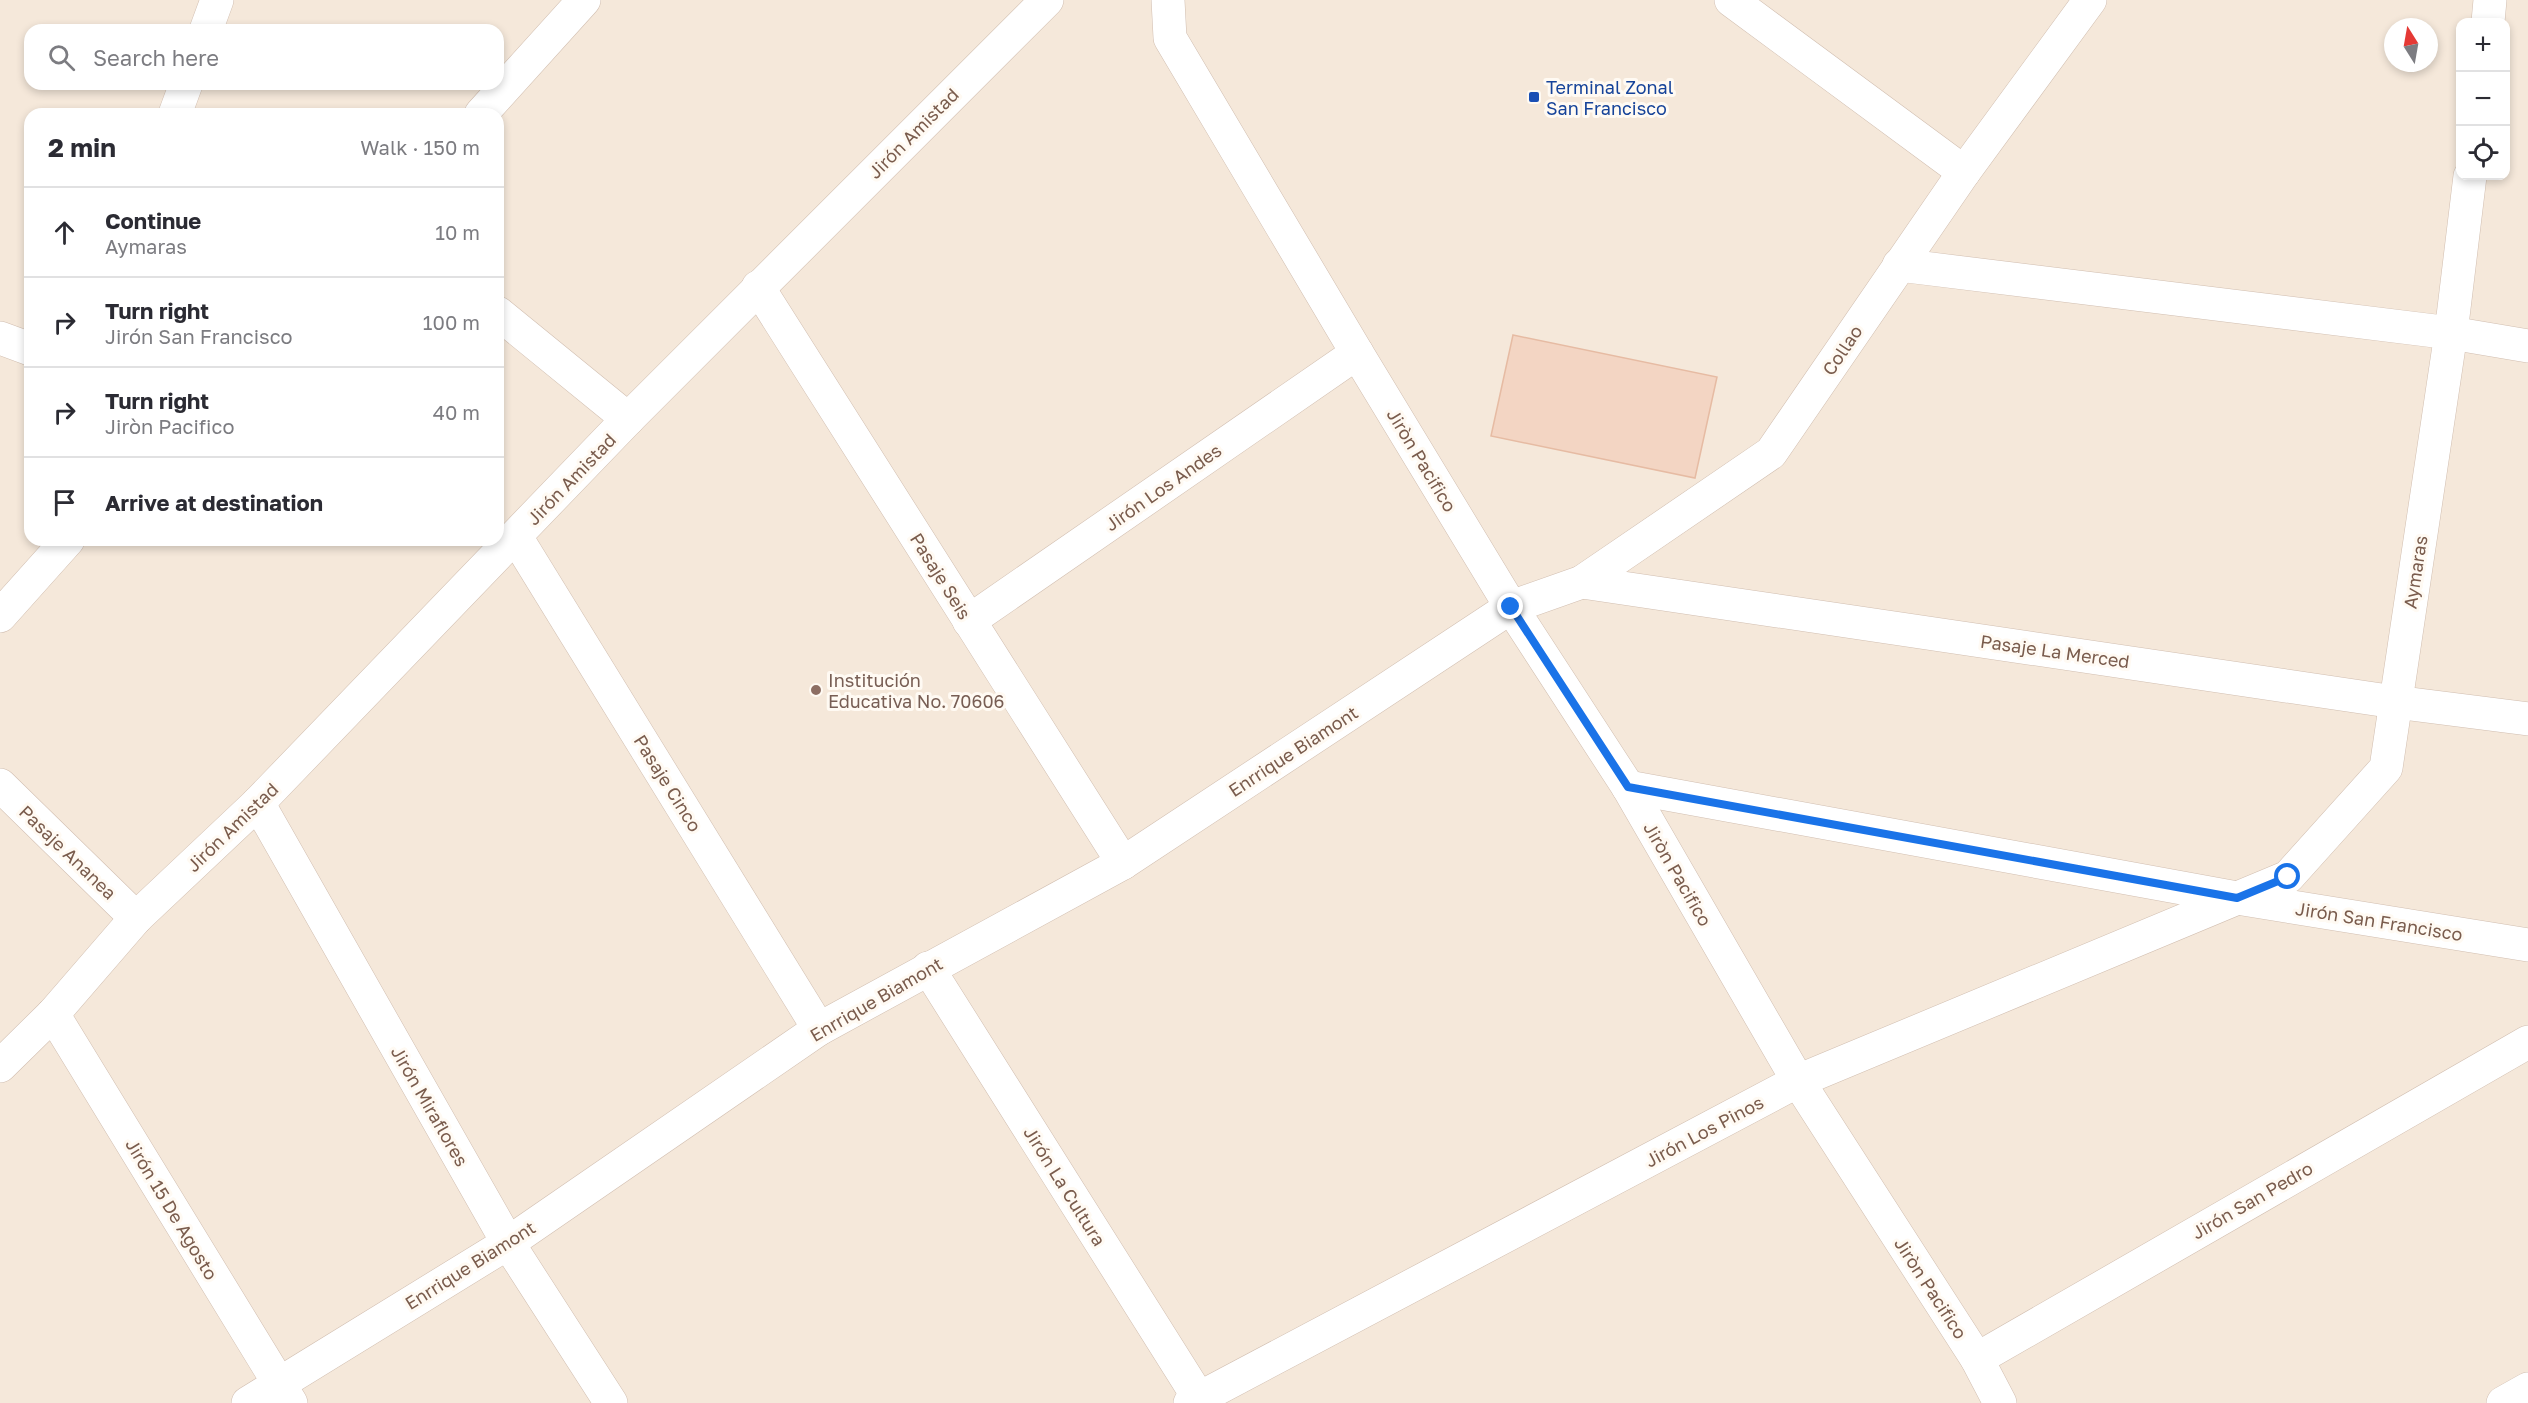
<!DOCTYPE html>
<meta charset="utf-8">
<style>
body{margin:0;font-family:"Golos Text",sans-serif;background:#f7f7f7;color:#2b2b33}
.controls{position:absolute;right:18px;top:18px;display:grid;overflow:hidden;border-radius:12px;box-shadow:0 3px 9px #0003}
.controls button{width:54px;height:54px;display:grid;place-items:center;padding:0;border:0;border-bottom:2px solid #e1e1e2;background:#fff;color:#2b2b33;font:30px sans-serif}
.compass{position:absolute;left:2384px;top:18px;width:54px;height:54px;border-radius:50%;background:#fff;box-shadow:0 3px 9px #0003;rotate:349deg}
.stop{position:absolute;width:18px;height:18px;margin:-14px;border:4px solid #1a73e8;border-radius:50%;background:#fff}
.stop.end{background:#1a73e8;border-color:#fff;box-shadow:0 2px 6px #0008}
.list{margin:0;padding:0;list-style:none}
h2{display:flex;justify-content:space-between;align-items:center;height:78px;margin:0;padding:0 24px;font-size:26px}
h2 small{font-size:20px;font-weight:400;color:#7c7c81}
.list li{display:grid;grid-template-columns:39px 1fr auto;gap:18px;align-items:center;box-sizing:border-box;height:90px;padding:0 24px;border-top:2px solid #e1e1e2}
.list b{display:block;font-size:22px;white-space:nowrap}
.list p{margin:0;font-size:20px;white-space:nowrap;color:#7c7c81}
.list em{font-size:20px;font-style:normal;color:#7c7c81}
.icon{flex:none;width:33px;height:33px;fill:none;stroke:currentColor;stroke-width:2;stroke-linecap:round;stroke-linejoin:round}
.map{position:relative;flex:none;width:2528px;height:1403px;overflow:hidden}
.search{position:absolute;background:#fff;box-shadow:0 3px 9px #0003;left:24px;top:24px;width:480px;height:66px;display:flex;align-items:center;gap:15px;box-sizing:border-box;padding:0 21px;border-radius:18px;color:#7c7c81;font-size:22px}
.panel{position:absolute;background:#fff;box-shadow:0 3px 9px #0003;left:24px;top:108px;width:480px;height:438px;border-radius:18px}
.map>svg:first-child{display:block}
</style>
<div class="map">
<svg width="2528" height="1403" viewBox="0 0 2528 1403">
<rect width="100%" height="100%" fill="#fdf6ec"/>
<path fill="#f5e8da" fill-rule="evenodd" d="M 0,0 L 2528,0 L 2528,1403 L 0,1403 ZM 2460,22 L 2506,22 L 2506,176 L 2460,176 ZM 2393,27 L 2429,27 L 2429,63 L 2393,63 ZM 30,30 L 498,30 L 498,84 L 30,84 ZM 30,114 L 498,114 L 498,540 L 30,540 Z"/>
<path fill="#f3d5c3" stroke="#e6bba3" stroke-width="1.5" d="M 1513,335 L 1717,377 L 1695,478 L 1491,436 Z"/>
<g fill="none" stroke-linecap="round" stroke-linejoin="round">
<g stroke="#d1beb0" stroke-width="34">
<g id="minor">
<path d="M 1168,0 L 1170,38 L 1357,353 L 1511,607 L 1628,787 L 1798,1081 L 1977,1359 L 2000,1403"/>
<path d="M 1731,0 L 1964,172"/>
<path d="M 2488,22 L 2490,0"/>
<path d="M 206,30 L 217,0"/>
<path d="M 175,114 L 186,84"/>
<path d="M 481,114 L 584,0"/>
<path d="M 1899,265 L 2451,333 L 2528,346"/>
<path d="M 758,287 L 1123,863"/>
<path d="M 498,313 L 628,419"/>
<path d="M 0,338 L 30,349"/>
<path d="M 516,537 L 819,1029"/>
<path d="M 1582,582 L 2395,702 L 2528,719"/>
<path d="M 0,616 L 68,540"/>
<path d="M 969,621 L 1357,353"/>
<path d="M 0,785 L 136,918"/>
<path d="M 1628,787 L 2237,898 L 2528,945"/>
<path d="M 258,803 L 508,1243 L 611,1403"/>
<path d="M 928,968 L 1202,1403"/>
<path d="M 53,1014 L 291,1403"/>
<path d="M 1977,1359 L 2528,1042"/>
<path d="M 248,1403 L 508,1243 L 819,1029 L 1123,863 L 1511,607 L 1582,582 L 1771,453 L 1964,172 L 2090,0"/>
<path d="M 1190,1403 L 1798,1081 L 2288,877 L 2386,768 L 2451,333 L 2470,176"/>
<path d="M 2503,1403 L 2528,1389"/>
</g>
</g>
<g stroke="#d1beb0" stroke-width="34">
<path id="tertiary" d="M 0,1066 L 53,1014 L 136,918 L 258,803 L 628,419 L 1047,0"/>
</g>
<use href="#minor" stroke="#fff" stroke-width="33"/>
<use href="#tertiary" stroke="#fff" stroke-width="33"/>
</g>
<g fill="none" stroke-linecap="round" stroke-linejoin="round">
<path stroke="#1a73e8" stroke-width="8" d="M 1511,607 L 1628,787 L 2237,898 L 2288,877"/>
</g>
<rect fill="#1a4fb4" stroke="#fffaf3" stroke-width="2" x="1528" y="91" width="12" height="12" rx="3"/>
<circle fill="#8d6e63" stroke="#fffaf3" stroke-width="2" cx="816" cy="690" r="6"/>
<g text-anchor="middle" dominant-baseline="central" stroke-width="6" stroke-linejoin="round" paint-order="stroke">
<g font-size="18" fill="#164399" stroke="#fffaf3" text-anchor="start">
<text x="1546" y="87">Terminal Zonal<tspan x="1546" dy="21">San Francisco</tspan></text>
</g>
<g font-size="18" fill="#7a5c4d" stroke="#fffaf3">
<text transform="translate(913 133) rotate(-45)">Jirón Amistad</text>
<text transform="translate(1842 350) rotate(-56)">Collao</text>
<text transform="translate(1422 460) rotate(59)">Jiròn Pacifico</text>
<text transform="translate(571 479) rotate(-46)">Jirón Amistad</text>
<text transform="translate(1163 487) rotate(-35)">Jirón Los Andes</text>
<text transform="translate(2415 572) rotate(-81)">Aymaras</text>
<text transform="translate(941 576) rotate(58)">Pasaje Seis</text>
<text transform="translate(2055 651) rotate(8)">Pasaje La Merced</text>
<text transform="translate(1293 751) rotate(-33)">Enrrique Biamont</text>
<text transform="translate(668 783) rotate(58)">Pasaje Cinco</text>
<text transform="translate(232 827) rotate(-44)">Jirón Amistad</text>
<text transform="translate(68 852) rotate(44)">Pasaje Ananea</text>
<text transform="translate(1678 874) rotate(60)">Jiròn Pacifico</text>
<text transform="translate(2379 921) rotate(9)">Jirón San Francisco</text>
<text transform="translate(876 999) rotate(-30)">Enrrique Biamont</text>
<text transform="translate(430 1106) rotate(60)">Jirón Miraflores</text>
<text transform="translate(1704 1131) rotate(-28)">Jirón Los Pinos</text>
<text transform="translate(1065 1186) rotate(58)">Jirón La Cultura</text>
<text transform="translate(2252 1200) rotate(-30)">Jirón San Pedro</text>
<text transform="translate(172 1209) rotate(59)">Jirón 15 De Agosto</text>
<text transform="translate(470 1265) rotate(-32)">Enrrique Biamont</text>
<text transform="translate(1931 1288) rotate(57)">Jiròn Pacifico</text>
</g>
<g font-size="18" fill="#785e54" stroke="#fffaf3" text-anchor="start">
<text x="828" y="680">Institución<tspan x="828" dy="21">Educativa No. 70606</tspan></text>
</g>
</g>
</svg>
<div class="controls">
<button>+</button>
<button>−</button>
<button><svg class="icon" aria-label="locate" viewBox="0 0 24 24"><circle cx="12" cy="12" r="6"/><path d="M12 2v4M12 18v4M2 12h4M18 12h4"/></svg></button>
</div>
<svg class="compass" viewBox="-18 -18 36 36"><path d="M0-13l5 13h-10z" fill="#e53935"/><path d="M0 13l5-13h-10z" fill="#7c7c81"/></svg>
<div class="stop" style="left:2288px;top:877px"></div>
<div class="stop end" style="left:1511px;top:607px"></div>
<div class="search"><svg class="icon" aria-label="search" viewBox="0 0 24 24"><circle cx="10" cy="10" r="6"/><path d="M15 15l6 6"/></svg>Search here</div>
<section class="panel">
<h2>2 min<small>Walk · 150 m</small></h2>
<ul class="list">
<li><svg class="icon" aria-label="ahead" viewBox="0 0 24 24"><path d="M12 20V5M6 11l6-6 6 6"/></svg><div><b>Continue</b><p>Aymaras</p></div><em>10 m</em></li>
<li><svg class="icon" aria-label="right" viewBox="0 0 24 24"><path d="M7 20v-9h11M14 6l5 5-5 5"/></svg><div><b>Turn right</b><p>Jirón San Francisco</p></div><em>100 m</em></li>
<li><svg class="icon" aria-label="right" viewBox="0 0 24 24"><path d="M7 20v-9h11M14 6l5 5-5 5"/></svg><div><b>Turn right</b><p>Jiròn Pacifico</p></div><em>40 m</em></li>
<li><svg class="icon" aria-label="arrive" viewBox="0 0 24 24"><path d="M6 21V4h12l-3 4 3 4H6"/></svg><div><b>Arrive at destination</b></div></li>
</ul>
</section>
</div>
